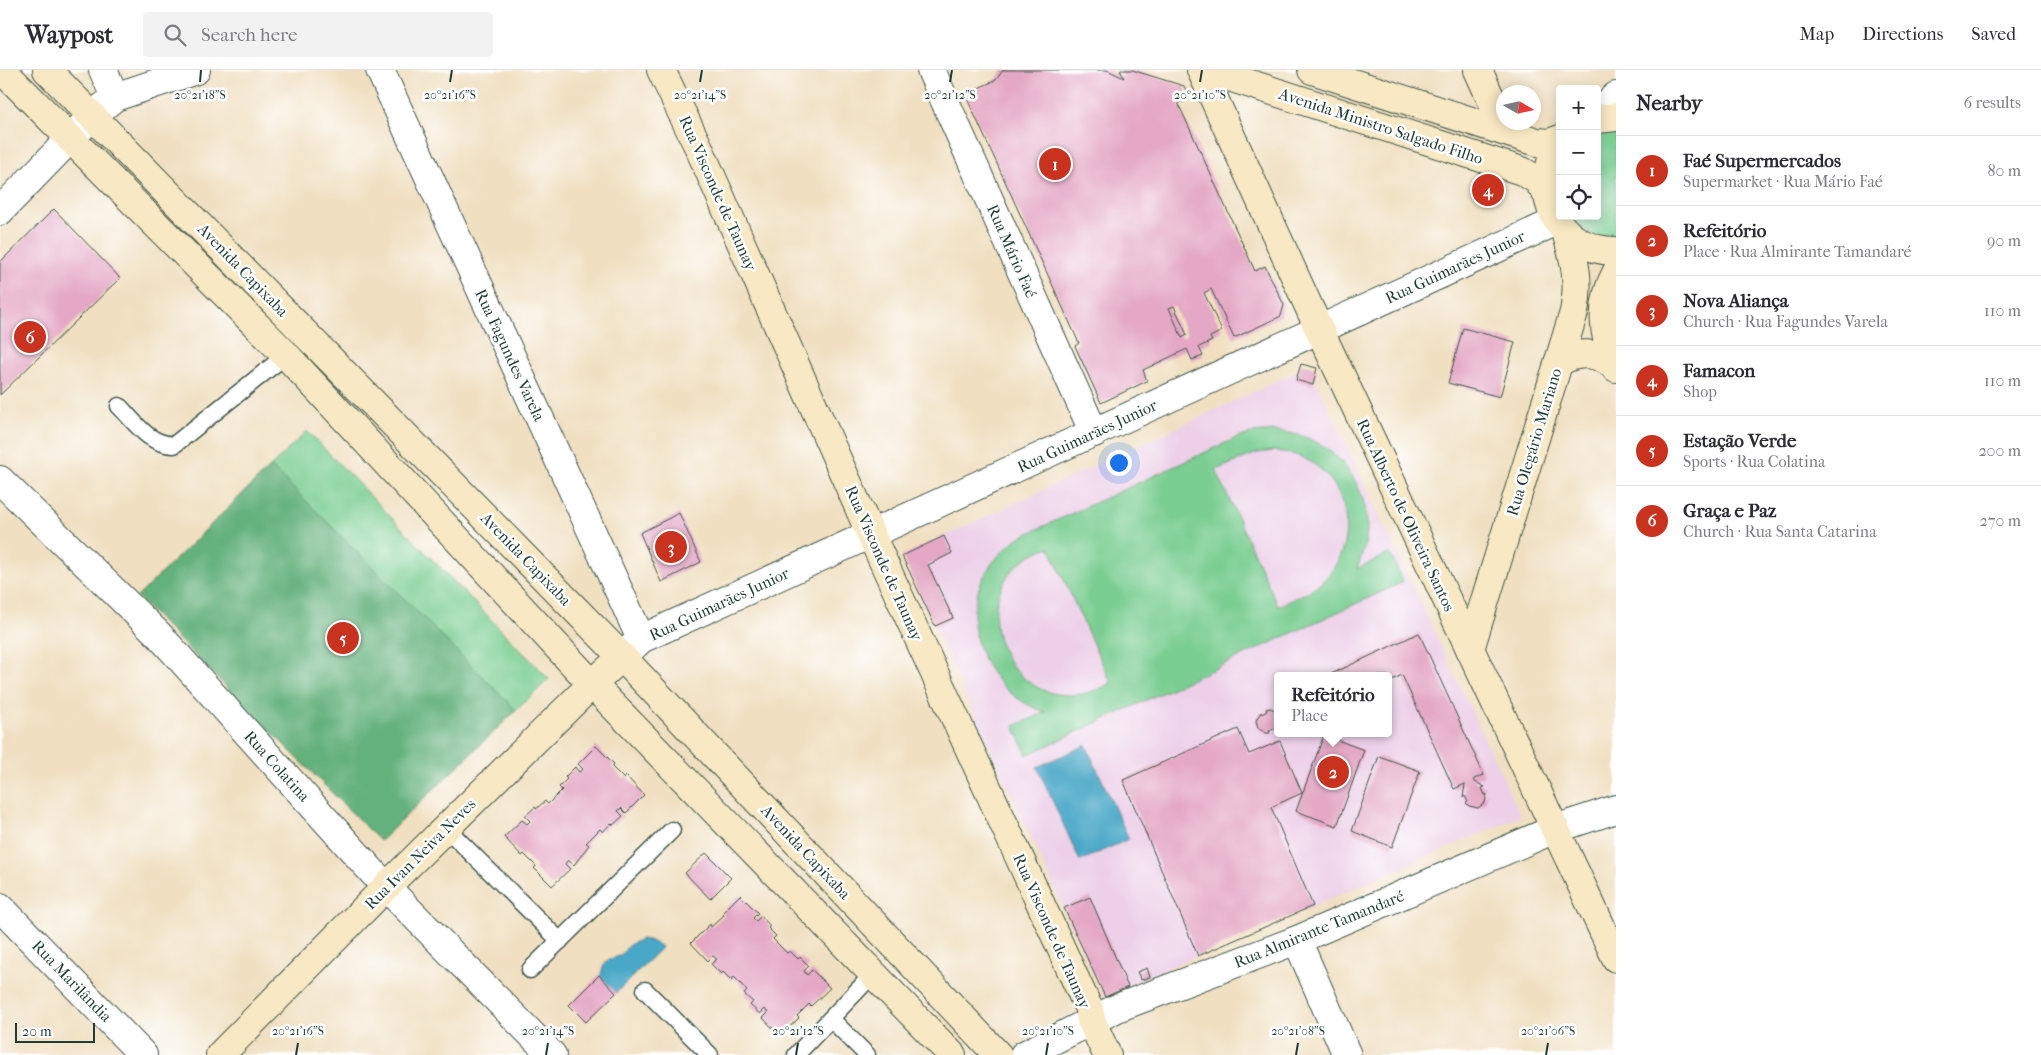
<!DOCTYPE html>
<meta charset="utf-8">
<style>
body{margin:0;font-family:"IM FELL French Canon",serif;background:#f2f2f3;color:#2b2b33}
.controls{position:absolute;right:15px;top:15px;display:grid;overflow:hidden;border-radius:5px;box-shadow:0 2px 12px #0003}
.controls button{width:45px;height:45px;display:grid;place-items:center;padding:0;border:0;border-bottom:1px solid #e1e1e2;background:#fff;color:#2b2b33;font:25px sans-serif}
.compass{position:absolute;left:1496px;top:15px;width:45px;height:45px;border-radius:50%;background:#fff;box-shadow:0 2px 12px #0003;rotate:99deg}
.scale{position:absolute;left:15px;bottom:12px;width:80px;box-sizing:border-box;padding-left:5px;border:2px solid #1f3d34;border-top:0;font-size:14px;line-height:18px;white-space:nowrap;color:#1f3d34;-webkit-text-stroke:4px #fff;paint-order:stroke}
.you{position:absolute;left:1118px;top:392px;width:18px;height:18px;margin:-12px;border:4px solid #fff;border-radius:50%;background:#1a73e8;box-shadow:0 0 0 8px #1a73e833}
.badge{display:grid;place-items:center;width:32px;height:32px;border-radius:50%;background:#c8321e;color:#fff;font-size:16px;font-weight:700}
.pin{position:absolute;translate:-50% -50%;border:2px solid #fff;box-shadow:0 1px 5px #0006}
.popup{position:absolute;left:1274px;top:602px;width:118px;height:65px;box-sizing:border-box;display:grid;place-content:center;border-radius:5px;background:#fff;filter:drop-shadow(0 1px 4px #0005);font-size:16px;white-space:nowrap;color:#7c7c81}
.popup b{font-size:19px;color:#2b2b33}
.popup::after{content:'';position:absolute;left:50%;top:100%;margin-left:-10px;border:10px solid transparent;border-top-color:#fff}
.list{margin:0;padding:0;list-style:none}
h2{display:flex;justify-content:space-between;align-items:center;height:65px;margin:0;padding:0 20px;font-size:21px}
h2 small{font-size:16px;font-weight:400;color:#7c7c81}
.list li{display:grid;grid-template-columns:32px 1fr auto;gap:15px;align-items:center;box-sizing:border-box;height:70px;padding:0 20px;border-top:1px solid #e1e1e2}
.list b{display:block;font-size:19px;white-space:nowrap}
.list p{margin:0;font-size:16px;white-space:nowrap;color:#7c7c81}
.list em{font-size:16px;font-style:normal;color:#7c7c81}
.icon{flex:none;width:28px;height:28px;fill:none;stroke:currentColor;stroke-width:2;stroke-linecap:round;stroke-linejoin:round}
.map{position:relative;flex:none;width:1616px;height:985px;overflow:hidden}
header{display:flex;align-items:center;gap:30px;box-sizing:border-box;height:70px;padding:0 25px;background:#fff;border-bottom:1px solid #e1e1e2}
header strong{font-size:24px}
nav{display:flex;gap:28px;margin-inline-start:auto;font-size:18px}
.search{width:350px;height:45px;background:#f2f2f3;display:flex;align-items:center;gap:12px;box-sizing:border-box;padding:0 18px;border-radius:5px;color:#7c7c81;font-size:19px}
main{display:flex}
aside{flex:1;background:#fff}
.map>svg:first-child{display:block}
</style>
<header>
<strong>Waypost</strong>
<div class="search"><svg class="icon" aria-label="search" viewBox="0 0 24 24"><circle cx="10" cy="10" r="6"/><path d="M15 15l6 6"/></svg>Search here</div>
<nav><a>Map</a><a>Directions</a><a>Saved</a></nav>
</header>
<main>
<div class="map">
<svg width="1616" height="985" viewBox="0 0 1616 985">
<rect width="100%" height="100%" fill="#fff"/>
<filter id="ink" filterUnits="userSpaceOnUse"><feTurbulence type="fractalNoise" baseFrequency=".02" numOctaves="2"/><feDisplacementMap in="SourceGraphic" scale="10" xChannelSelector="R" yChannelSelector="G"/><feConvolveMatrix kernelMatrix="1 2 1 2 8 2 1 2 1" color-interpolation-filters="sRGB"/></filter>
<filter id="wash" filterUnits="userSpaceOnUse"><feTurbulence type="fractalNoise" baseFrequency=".0096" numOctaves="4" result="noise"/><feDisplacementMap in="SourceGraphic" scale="20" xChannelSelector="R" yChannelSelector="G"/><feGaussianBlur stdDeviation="1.12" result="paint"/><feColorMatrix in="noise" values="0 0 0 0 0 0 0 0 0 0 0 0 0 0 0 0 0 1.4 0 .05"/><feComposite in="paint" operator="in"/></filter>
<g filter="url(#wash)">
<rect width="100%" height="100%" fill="#f0dfc0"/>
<path fill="#edd0e8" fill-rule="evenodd" d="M 1309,296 L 1521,746 L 1104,926 L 902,486 ZM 1278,606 L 1388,606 L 1388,663 L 1278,663 Z"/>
<g fill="#7ace92" stroke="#4c8663" fill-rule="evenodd">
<path d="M 1616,57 L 1616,172 L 1597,169 L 1566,146 L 1597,146 L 1597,59 Z"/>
<path d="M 307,361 L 549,609 L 380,771 L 137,527 Z"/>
<path d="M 1274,361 C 1288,363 1301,364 1314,371 C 1346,386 1368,423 1367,458 C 1367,473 1362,485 1357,499 L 1390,483 L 1403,512 L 1027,685 L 1014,656 L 1046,642 C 984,623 952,550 991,495 C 999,484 1008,476 1018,468 L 1234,369 L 1253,363 ZM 1274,381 C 1285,382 1297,384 1307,390 C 1348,412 1358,466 1330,503 C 1318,520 1297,527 1278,536 L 1216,400 L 1257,383 ZM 1049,477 L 1111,613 C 1011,669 943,513 1049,477 Z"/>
</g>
<path fill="#63b17c" stroke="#417758" d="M 271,396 L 516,640 L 380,771 L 137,527 Z"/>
<g fill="#48a7c7" stroke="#34727e">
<path d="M 1086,675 L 1129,769 L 1080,791 L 1037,697 Z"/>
<path d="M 641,869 L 649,870 L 662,877 L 616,923 L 600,907 L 604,894 L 609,889 L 620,886 L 629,875 Z"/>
</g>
<g id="blocks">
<g fill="#e4a7c5" fill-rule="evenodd">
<path d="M 1003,0 L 1107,0 L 1124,8 L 1120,0 L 1132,0 L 1184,16 L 1189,27 L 1178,33 L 1255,201 L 1265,196 L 1284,235 L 1281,246 L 1234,268 L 1211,219 L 1204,223 L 1222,261 L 1210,267 L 1212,271 L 1199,277 L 1203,286 L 1192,290 L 1187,279 L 1143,300 L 1147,311 L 1101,333 L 1075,276 L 1079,273 L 965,24 L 996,10 ZM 1174,236 L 1187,265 L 1182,268 L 1169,238 Z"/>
<path d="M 54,139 L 120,208 L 0,325 L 0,192 Z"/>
<path d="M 1463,258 L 1515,272 L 1500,327 L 1448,313 Z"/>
<path d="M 1301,294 L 1317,298 L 1313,315 L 1296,310 Z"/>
<path d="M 679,443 L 701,492 L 661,512 L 640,463 Z"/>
<path d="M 944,466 L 952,483 L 928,495 L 953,548 L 935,556 L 902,486 Z"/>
<path d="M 1419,563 L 1484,705 L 1474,709 L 1475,712 L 1485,717 L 1482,718 L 1485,725 L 1487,724 L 1485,733 L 1478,738 L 1469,736 L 1466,733 L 1468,732 L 1465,726 L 1463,728 L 1465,714 L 1454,719 L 1402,605 L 1388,612 L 1388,606 L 1327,606 Z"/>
<path d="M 1271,638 L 1278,642 L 1278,659 L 1277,660 L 1276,658 L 1269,661 L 1270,663 L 1266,663 L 1258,658 L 1256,650 L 1261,642 L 1262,644 L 1267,641 L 1266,639 Z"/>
<path d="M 1238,659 L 1249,684 L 1280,671 L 1302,723 L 1271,737 L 1313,836 L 1198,886 L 1123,710 Z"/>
<path d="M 1324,665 L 1364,680 L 1337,756 L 1296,741 Z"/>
<path d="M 596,676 L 614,694 L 612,697 L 624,709 L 626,706 L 644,725 L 626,743 L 621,738 L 618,741 L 623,746 L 613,755 L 611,753 L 603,762 L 600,759 L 586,773 L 589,775 L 574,795 L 568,790 L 565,794 L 570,799 L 552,816 L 534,798 L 536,796 L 524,784 L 522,786 L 504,767 L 522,750 L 527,754 L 530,751 L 525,746 L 535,737 L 536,739 L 545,731 L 548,734 L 562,720 L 559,717 L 567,709 L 565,707 L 575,697 L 579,702 L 583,699 L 578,694 Z"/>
<path d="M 1379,686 L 1420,701 L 1392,777 L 1352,761 Z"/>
<path d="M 706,783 L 731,808 L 710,829 L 685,803 Z"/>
<path d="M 740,825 L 758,843 L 753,848 L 756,851 L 761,846 L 770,856 L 768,858 L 776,866 L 773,869 L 787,883 L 790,881 L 798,889 L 800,887 L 809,896 L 804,901 L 807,905 L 812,900 L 830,918 L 811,936 L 809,934 L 797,946 L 799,948 L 780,966 L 763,948 L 768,943 L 765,939 L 760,944 L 750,935 L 753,932 L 744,924 L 747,921 L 741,914 L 734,907 L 731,910 L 723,902 L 721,904 L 711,894 L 717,889 L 713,886 L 708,891 L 691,873 L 710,854 L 711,857 L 724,845 L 722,843 Z"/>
<path d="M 1090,827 L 1128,917 L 1105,927 L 1064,838 Z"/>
<path d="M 1147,898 L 1150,907 L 1141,910 L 1137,902 Z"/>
<path d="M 599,905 L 616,923 L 586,952 L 569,935 Z"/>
</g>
</g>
</g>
<g filter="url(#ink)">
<use href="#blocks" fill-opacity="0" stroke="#3e5549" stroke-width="1"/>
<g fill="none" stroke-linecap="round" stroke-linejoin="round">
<g stroke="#3e5549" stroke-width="19">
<g id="lane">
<path d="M 119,336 C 136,353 148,374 174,375 L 286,285"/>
<path d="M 446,758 L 560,871"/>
<path d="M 530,900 L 672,760"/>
<path d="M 645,920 L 710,985"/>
<path d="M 831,949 L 867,985"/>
<path d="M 796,985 L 873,904"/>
</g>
</g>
<g stroke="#3e5549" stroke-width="30">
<g id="street">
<path d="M 103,0 L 115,27"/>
<path d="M 380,0 L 641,569"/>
<path d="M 931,0 L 1094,363"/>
<path d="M 1597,43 L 1616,26"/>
<path d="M 0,141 L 92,46 L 115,27 L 196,0"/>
<path d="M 0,410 L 159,565 L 386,817 L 552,985"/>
<path d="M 622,587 L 641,569 L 1557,151"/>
<path d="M 0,837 L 143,985"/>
<path d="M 1297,870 L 1347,985"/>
<path d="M 1024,985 L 1117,938 L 1297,870 L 1555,759 L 1616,739"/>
</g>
</g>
<g stroke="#3e5549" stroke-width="30">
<g id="secondary">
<path d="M 2,0 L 286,285 L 592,614 L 952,985"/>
<path d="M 47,0 L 622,587 L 998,985"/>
<path d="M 661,0 L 698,76 L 871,465 L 1089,939 L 1091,950 L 1107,985"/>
<path d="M 1201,0 L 1319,259 L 1616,888"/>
<path d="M 1207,0 L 1522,101 L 1537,110 L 1547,124"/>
<path d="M 1312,0 L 1537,72 L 1550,73 L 1560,69"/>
<path d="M 1478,0 L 1506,62"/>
<path d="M 1597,49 L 1616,47"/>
<path d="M 1560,74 C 1529,122 1557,181 1616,181"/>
<path d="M 1616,203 C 1600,233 1602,265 1616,296"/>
<path d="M 1558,293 C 1577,280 1599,281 1616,298"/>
<path d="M 1470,579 L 1574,242 C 1580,212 1575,191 1566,162"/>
<path d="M 220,985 L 386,817 L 592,614 L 622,587"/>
</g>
</g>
<use href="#lane" stroke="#fff" stroke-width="16"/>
<use href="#street" stroke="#fff" stroke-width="28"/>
<use href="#secondary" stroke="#f8e8c3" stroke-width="28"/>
</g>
</g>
<path fill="none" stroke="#1f3d34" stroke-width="2" d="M 200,12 L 201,0M 450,12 L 452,0M 700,12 L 702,0M 950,12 L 952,0M 1200,12 L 1202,0M 296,985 L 298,973M 546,985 L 548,973M 796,985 L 798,973M 1046,985 L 1048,973M 1296,985 L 1298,973M 1546,985 L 1548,973"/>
<g text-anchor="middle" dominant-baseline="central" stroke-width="5" stroke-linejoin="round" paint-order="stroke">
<g font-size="16" fill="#1f3d34" stroke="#fff">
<text transform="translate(1381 56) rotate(18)">Avenida Ministro Salgado Filho</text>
<text transform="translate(718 123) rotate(66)">Rua Visconde de Taunay</text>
<text transform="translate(1012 181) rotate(66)">Rua Mário Faé</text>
<text transform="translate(1455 197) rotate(-25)">Rua Guimarães Junior</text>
<text transform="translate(243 200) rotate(46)">Avenida Capixaba</text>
<text transform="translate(510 285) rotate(65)">Rua Fagundes Varela</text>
<text transform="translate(1087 366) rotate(-25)">Rua Guimarães Junior</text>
<text transform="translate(1534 372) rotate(-73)">Rua Olegário Mariano</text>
<text transform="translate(1406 445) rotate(65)">Rua Alberto de Oliveira Santos</text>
<text transform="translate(526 489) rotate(46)">Avenida Capixaba</text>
<text transform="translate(884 493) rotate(66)">Rua Visconde de Taunay</text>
<text transform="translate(719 534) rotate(-25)">Rua Guimarães Junior</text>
<text transform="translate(277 696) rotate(48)">Rua Colatina</text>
<text transform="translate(806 782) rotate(47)">Avenida Capixaba</text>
<text transform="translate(420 784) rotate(-45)">Rua Ivan Neiva Neves</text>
<text transform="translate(1319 859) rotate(-22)">Rua Almirante Tamandaré</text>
<text transform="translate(1052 861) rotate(66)">Rua Visconde de Taunay</text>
<text transform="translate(72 911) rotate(46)">Rua Marilândia</text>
</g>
</g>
<g font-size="12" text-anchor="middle" fill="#1f3d34" stroke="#fff" stroke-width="5" stroke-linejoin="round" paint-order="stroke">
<text x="700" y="29">20°21'14"S</text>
<text x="950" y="29">20°21'12"S</text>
<text x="1200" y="29">20°21'10"S</text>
<text x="200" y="29">20°21'18"S</text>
<text x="450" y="29">20°21'16"S</text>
<text x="298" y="965">20°21'16"S</text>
<text x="548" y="965">20°21'14"S</text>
<text x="798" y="965">20°21'12"S</text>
<text x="1048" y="965">20°21'10"S</text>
<text x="1298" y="965">20°21'08"S</text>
<text x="1548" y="965">20°21'06"S</text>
</g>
</svg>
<div class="controls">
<button>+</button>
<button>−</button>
<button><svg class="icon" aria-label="locate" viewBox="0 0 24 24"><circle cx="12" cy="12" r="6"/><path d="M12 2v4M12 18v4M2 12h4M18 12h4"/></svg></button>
</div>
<svg class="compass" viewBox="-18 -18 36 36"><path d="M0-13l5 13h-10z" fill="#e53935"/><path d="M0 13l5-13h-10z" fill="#7c7c81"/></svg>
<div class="scale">20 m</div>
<div class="you"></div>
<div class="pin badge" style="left:1055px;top:94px">1</div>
<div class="pin badge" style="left:1333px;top:702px">2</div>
<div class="popup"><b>Refeitório</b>Place</div>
<div class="pin badge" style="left:671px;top:477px">3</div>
<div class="pin badge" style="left:1488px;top:120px">4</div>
<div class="pin badge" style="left:343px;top:568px">5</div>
<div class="pin badge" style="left:30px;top:267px">6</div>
</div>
<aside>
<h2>Nearby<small>6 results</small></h2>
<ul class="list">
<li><span class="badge">1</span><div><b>Faé Supermercados</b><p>Supermarket · Rua Mário Faé</p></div><em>80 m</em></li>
<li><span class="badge">2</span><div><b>Refeitório</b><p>Place · Rua Almirante Tamandaré</p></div><em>90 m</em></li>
<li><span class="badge">3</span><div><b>Nova Aliança</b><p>Church · Rua Fagundes Varela</p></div><em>110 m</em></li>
<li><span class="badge">4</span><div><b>Famacon</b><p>Shop</p></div><em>110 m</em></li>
<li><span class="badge">5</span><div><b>Estação Verde</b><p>Sports · Rua Colatina</p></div><em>200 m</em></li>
<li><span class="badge">6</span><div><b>Graça e Paz</b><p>Church · Rua Santa Catarina</p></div><em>270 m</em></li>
</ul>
</aside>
</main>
